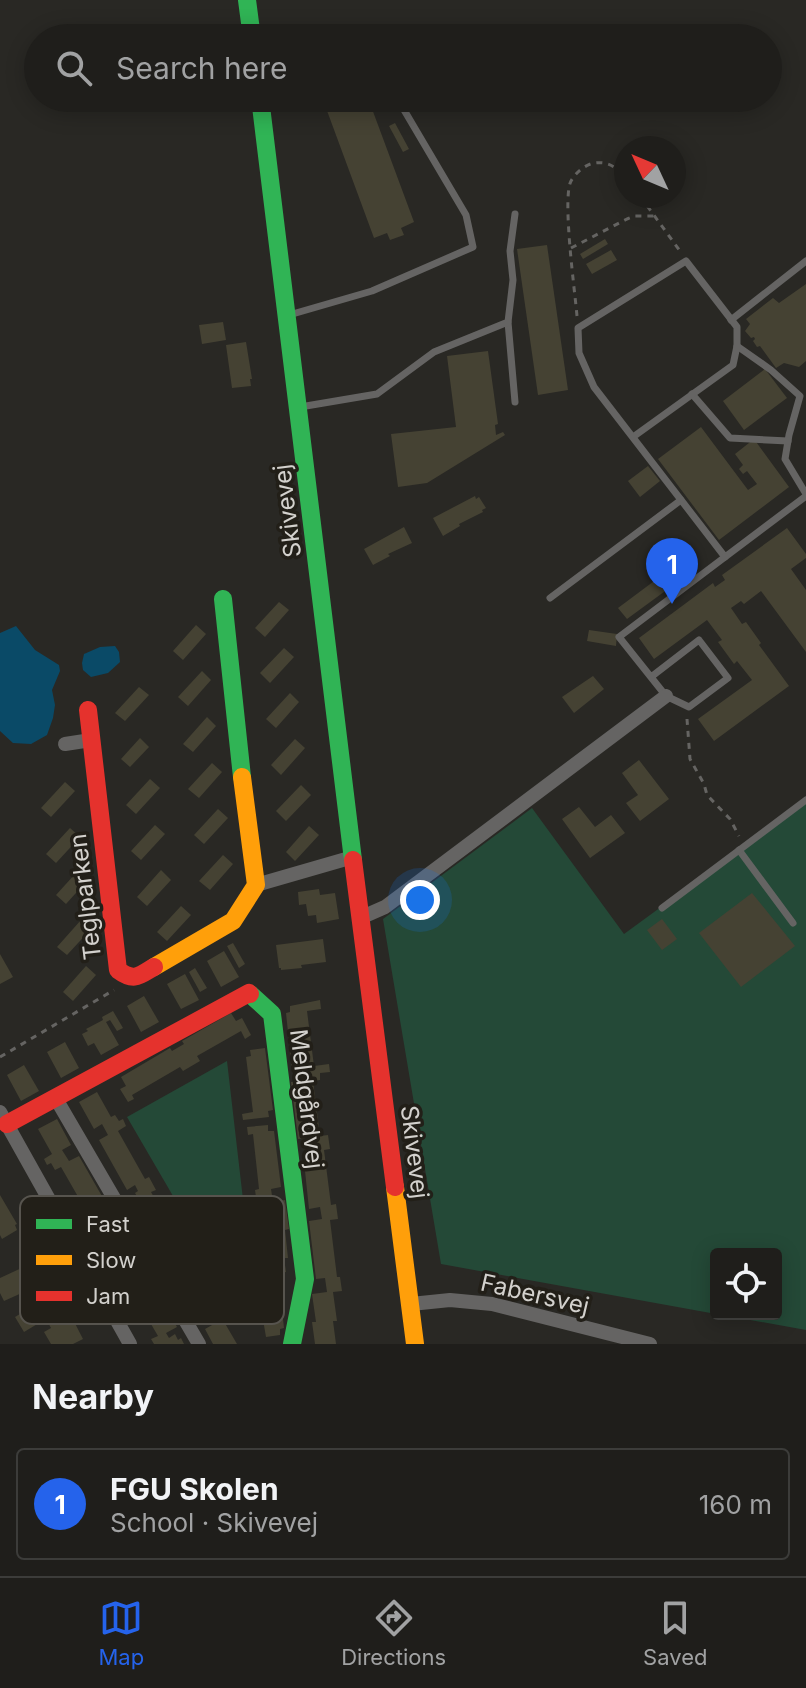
<!DOCTYPE html>
<meta charset="utf-8">
<style>
body{margin:0;font-family:Inter,sans-serif;background:#2c2b28;color:#f1f3f6}
.controls{position:absolute;right:24px;bottom:24px;display:grid;overflow:hidden;border-radius:8px;box-shadow:0 4px 20px #0003}
.controls button{width:72px;height:72px;display:grid;place-items:center;padding:0;border:0;border-bottom:2px solid #3c3c3a;background:#1f1e1b;color:#f1f3f6;font:40px sans-serif}
.compass{position:absolute;left:614px;top:136px;width:72px;height:72px;border-radius:50%;background:#1f1e1b;box-shadow:0 4px 20px #0003;rotate:314deg}
.you{position:absolute;left:420px;top:900px;width:28px;height:28px;margin:-20px;border:6px solid #fff;border-radius:50%;background:#1a73e8;box-shadow:0 0 0 12px #1a73e833}
.badge{display:grid;place-items:center;width:52px;height:52px;border-radius:50%;background:#2563eb;color:#fff;font-size:26px;font-weight:700}
.pin{position:absolute;translate:-50% -66px;filter:drop-shadow(0 2px 4px #0008)}
.pin::after{content:'';position:absolute;top:42px;width:28px;height:24px;background:inherit;clip-path:polygon(0 0,100% 0,50% 100%)}
.list{margin:0;padding:0;list-style:none}
h2{display:flex;justify-content:space-between;align-items:center;height:104px;margin:0;padding:0 32px;font-size:34px}
h2 small{font-size:26px;font-weight:400;color:#a1a2a3}
.list li{display:grid;grid-template-columns:52px 1fr auto;gap:24px;align-items:center;box-sizing:border-box;height:112px;margin:0 16px 16px;padding:0 16px;border:2px solid #3c3c3a;border-radius:8px}
.list b{display:block;font-size:30px;white-space:nowrap}
.list p{margin:0;font-size:26px;white-space:nowrap;color:#a1a2a3}
.list em{font-size:26px;font-style:normal;color:#a1a2a3}
.icon{flex:none;width:44px;height:44px;fill:none;stroke:currentColor;stroke-width:2;stroke-linecap:round;stroke-linejoin:round}
.map{position:relative;flex:none;width:806px;height:1344px;overflow:hidden}
.search{position:absolute;background:#1f1e1b;box-shadow:0 4px 20px #0003;left:24px;right:24px;top:24px;height:88px;display:flex;align-items:center;gap:20px;box-sizing:border-box;padding:0 28px;border-radius:44px;color:#a1a2a3;font-size:30px}
.sheet{height:232px;background:#1f1e1b}
nav{display:flex;justify-content:space-around;align-items:center;box-sizing:border-box;height:112px;border-top:2px solid #3c3c3a;background:#1f1e1b;font-size:22px;color:#a1a2a3}
nav a{display:grid;justify-items:center;gap:4px}
nav .on{color:#2563eb}
.map>svg:first-child{display:block}
</style>
<div class="map">
<svg width="806" height="1344" viewBox="0 0 806 1344">
<rect width="100%" height="100%" fill="#292824"/>
<g fill="#244937">
<path d="M 806,801 L 806,1330 L 717,1314 L 776,1314 L 776,1254 L 716,1254 L 716,1314 L 441,1264 L 383,919 L 532,808 L 624,934 Z"/>
<path d="M 227,1061 L 247,1234 L 243,1266 L 247,1323 L 127,1117 Z"/>
</g>
<g fill="#0a4a67">
<path d="M 16,626 L 35,650 L 59,665 L 60,671 L 52,690 L 55,705 L 53,718 L 47,735 L 31,744 L 13,743 L 0,731 L 0,633 Z"/>
<path d="M 115,646 L 119,652 L 120,662 L 108,673 L 91,677 L 83,670 L 82,663 L 84,654 L 100,647 Z"/>
</g>
<g fill="#454233">
<path d="M 352,98 L 368,98 L 414,222 L 401,228 L 404,235 L 390,240 L 387,233 L 374,238 L 326,108 Z"/>
<path d="M 395,123 L 409,149 L 403,152 L 389,126 Z"/>
<path d="M 605,239 L 608,244 L 583,259 L 580,254 Z"/>
<path d="M 547,245 L 568,390 L 538,395 L 517,249 Z"/>
<path d="M 611,250 L 617,260 L 592,274 L 586,264 Z"/>
<path d="M 806,284 L 806,361 L 799,367 L 784,363 L 776,368 L 760,346 L 757,347 L 753,341 L 755,339 L 754,337 L 751,338 L 745,331 L 750,324 L 746,319 L 773,298 L 779,303 Z"/>
<path d="M 223,322 L 226,340 L 202,344 L 199,325 Z"/>
<path d="M 246,342 L 252,379 L 250,379 L 251,386 L 232,388 L 226,345 Z"/>
<path d="M 488,351 L 498,424 L 495,425 L 496,435 L 503,432 L 505,435 L 427,483 L 398,487 L 391,434 L 456,427 L 447,356 Z"/>
<path d="M 765,369 L 787,398 L 744,430 L 723,401 Z"/>
<path d="M 701,427 L 748,490 L 757,484 L 747,471 L 743,474 L 739,469 L 743,465 L 735,454 L 754,439 L 789,487 L 719,540 L 658,459 Z"/>
<path d="M 648,466 L 660,481 L 640,497 L 628,481 Z"/>
<path d="M 475,496 L 476,499 L 479,497 L 486,508 L 482,510 L 483,512 L 459,524 L 460,526 L 443,536 L 433,518 Z"/>
<path d="M 404,527 L 412,543 L 388,554 L 390,556 L 373,565 L 364,549 Z"/>
<path d="M 787,528 L 806,554 L 806,558 L 791,569 L 806,590 L 806,652 L 761,591 L 744,604 L 741,601 L 731,608 L 742,624 L 746,622 L 761,643 L 759,645 L 789,686 L 714,741 L 698,719 L 752,680 L 737,661 L 734,664 L 718,642 L 722,640 L 707,620 L 654,659 L 639,638 L 713,583 L 715,587 L 725,580 L 722,575 Z"/>
<path d="M 689,555 L 698,567 L 627,619 L 618,608 Z"/>
<path d="M 279,602 L 289,610 L 265,637 L 255,628 Z"/>
<path d="M 196,625 L 206,634 L 183,660 L 173,651 Z"/>
<path d="M 589,630 L 617,634 L 616,646 L 587,641 Z"/>
<path d="M 284,648 L 294,657 L 270,683 L 260,673 Z"/>
<path d="M 202,671 L 211,680 L 188,706 L 178,697 Z"/>
<path d="M 593,676 L 604,689 L 574,713 L 562,697 Z"/>
<path d="M 139,687 L 149,695 L 125,721 L 115,713 Z"/>
<path d="M 290,693 L 299,702 L 276,728 L 266,719 Z"/>
<path d="M 207,717 L 216,726 L 193,752 L 183,744 Z"/>
<path d="M 140,738 L 149,747 L 130,767 L 121,759 Z"/>
<path d="M 295,739 L 305,748 L 281,775 L 271,765 Z"/>
<path d="M 639,760 L 669,799 L 640,821 L 626,803 L 638,795 L 622,773 Z"/>
<path d="M 212,763 L 222,772 L 199,798 L 188,789 Z"/>
<path d="M 150,779 L 160,788 L 136,814 L 126,805 Z"/>
<path d="M 65,782 L 75,791 L 51,817 L 41,808 Z"/>
<path d="M 301,785 L 311,795 L 286,821 L 276,811 Z"/>
<path d="M 579,807 L 595,827 L 611,815 L 625,833 L 590,858 L 562,819 Z"/>
<path d="M 218,809 L 228,818 L 204,844 L 194,835 Z"/>
<path d="M 155,825 L 165,834 L 141,860 L 131,851 Z"/>
<path d="M 309,826 L 319,835 L 295,861 L 286,852 Z"/>
<path d="M 70,828 L 80,837 L 56,863 L 46,854 Z"/>
<path d="M 223,855 L 233,864 L 210,890 L 199,881 Z"/>
<path d="M 161,870 L 171,880 L 147,906 L 137,897 Z"/>
<path d="M 75,874 L 85,883 L 66,904 L 56,895 Z"/>
<path d="M 319,889 L 320,895 L 335,893 L 339,919 L 317,923 L 316,915 L 308,916 L 306,904 L 299,905 L 298,892 Z"/>
<path d="M 752,893 L 795,946 L 741,987 L 699,933 Z"/>
<path d="M 181,906 L 191,915 L 167,941 L 157,932 Z"/>
<path d="M 662,919 L 677,939 L 662,950 L 647,930 Z"/>
<path d="M 81,920 L 91,929 L 67,955 L 57,947 Z"/>
<path d="M 323,939 L 326,962 L 301,965 L 302,968 L 281,970 L 281,968 L 279,968 L 276,945 Z"/>
<path d="M 233,943 L 245,964 L 239,968 L 227,946 Z"/>
<path d="M 224,951 L 239,977 L 221,987 L 207,961 Z"/>
<path d="M 0,954 L 13,977 L 0,984 Z"/>
<path d="M 86,966 L 96,975 L 73,1001 L 63,992 Z"/>
<path d="M 195,968 L 207,988 L 200,992 L 189,972 Z"/>
<path d="M 185,974 L 199,1000 L 181,1009 L 167,984 Z"/>
<path d="M 144,996 L 159,1022 L 141,1032 L 127,1006 Z"/>
<path d="M 320,1000 L 321,1009 L 307,1011 L 314,1066 L 329,1064 L 330,1072 L 320,1073 L 320,1080 L 313,1081 L 320,1136 L 328,1135 L 330,1149 L 324,1150 L 331,1205 L 336,1204 L 338,1219 L 330,1220 L 337,1277 L 340,1277 L 342,1291 L 333,1292 L 337,1321 L 333,1321 L 336,1344 L 315,1344 L 312,1322 L 316,1322 L 312,1294 L 327,1292 L 325,1278 L 316,1279 L 309,1221 L 322,1219 L 320,1207 L 309,1209 L 303,1152 L 314,1151 L 313,1138 L 298,1139 L 291,1082 L 305,1081 L 304,1068 L 292,1070 L 286,1013 L 290,1012 L 290,1006 Z"/>
<path d="M 113,1011 L 123,1028 L 117,1031 L 110,1020 L 106,1022 L 119,1045 L 101,1055 L 94,1043 L 88,1046 L 82,1034 L 88,1031 L 86,1029 L 103,1020 L 102,1017 Z"/>
<path d="M 231,1013 L 236,1021 L 242,1018 L 251,1035 L 245,1039 L 241,1031 L 197,1056 L 200,1061 L 183,1071 L 180,1067 L 132,1095 L 134,1099 L 128,1102 L 120,1089 L 126,1086 L 121,1077 L 170,1048 L 172,1051 L 184,1044 L 182,1041 Z"/>
<path d="M 65,1042 L 79,1068 L 61,1078 L 47,1052 Z"/>
<path d="M 265,1048 L 273,1110 L 268,1111 L 269,1117 L 243,1120 L 242,1114 L 253,1112 L 246,1057 L 251,1056 L 250,1050 Z"/>
<path d="M 24,1065 L 39,1091 L 21,1101 L 7,1075 Z"/>
<path d="M 97,1092 L 111,1117 L 115,1115 L 119,1121 L 123,1119 L 126,1126 L 118,1131 L 145,1179 L 149,1177 L 156,1190 L 151,1192 L 178,1241 L 183,1238 L 186,1244 L 173,1251 L 170,1246 L 160,1251 L 132,1202 L 138,1198 L 135,1193 L 138,1191 L 135,1185 L 127,1190 L 99,1140 L 108,1135 L 102,1124 L 94,1129 L 79,1102 Z"/>
<path d="M 57,1119 L 71,1145 L 62,1150 L 69,1161 L 79,1156 L 107,1205 L 97,1210 L 100,1216 L 104,1214 L 107,1219 L 112,1216 L 140,1266 L 131,1271 L 138,1283 L 149,1277 L 177,1327 L 166,1333 L 169,1338 L 175,1334 L 178,1340 L 181,1338 L 184,1344 L 154,1344 L 151,1339 L 158,1336 L 130,1288 L 124,1291 L 117,1279 L 121,1277 L 94,1228 L 90,1230 L 82,1217 L 88,1214 L 61,1167 L 55,1170 L 51,1163 L 47,1165 L 44,1159 L 52,1154 L 38,1129 Z"/>
<path d="M 268,1125 L 268,1131 L 274,1131 L 281,1187 L 271,1189 L 273,1202 L 285,1200 L 289,1229 L 285,1230 L 288,1258 L 284,1258 L 286,1272 L 281,1273 L 284,1300 L 281,1301 L 284,1328 L 280,1329 L 280,1335 L 266,1337 L 260,1302 L 263,1301 L 260,1274 L 256,1275 L 254,1261 L 269,1259 L 262,1204 L 257,1204 L 255,1190 L 259,1189 L 253,1134 L 248,1135 L 247,1127 Z"/>
<path d="M 0,1195 L 17,1224 L 15,1225 L 17,1230 L 2,1239 L 0,1235 Z"/>
<path d="M 190,1250 L 193,1257 L 190,1259 L 217,1307 L 221,1305 L 228,1317 L 223,1320 L 237,1344 L 213,1344 L 205,1329 L 214,1324 L 208,1313 L 199,1318 L 171,1268 L 180,1263 L 176,1257 Z"/>
<path d="M 54,1253 L 64,1274 L 4,1301 L 0,1293 L 0,1278 Z"/>
<path d="M 64,1302 L 83,1339 L 73,1344 L 51,1344 L 44,1332 L 51,1328 L 43,1313 Z"/>
<path d="M 35,1305 L 44,1320 L 24,1332 L 15,1317 Z"/>
</g>
<g fill="none" stroke-linecap="round" stroke-linejoin="round">
<g stroke="#656462" stroke-width="3" stroke-dasharray="6 6" stroke-linecap="butt">
<path d="M 640,196 L 680,251"/>
<path d="M 571,248 L 627,219 L 635,216 L 655,216"/>
<path d="M 577,316 C 575,292 562,198 571,181 C 576,172 586,164 595,163 C 609,161 617,168 626,178"/>
<path d="M 687,719 L 690,759 L 704,784 L 707,795 L 730,819 L 739,836"/>
<path d="M 0,1057 L 114,990"/>
</g>
<g stroke="#656463" stroke-width="7">
<path d="M 289,315 L 372,291 L 473,247 L 466,215 L 397,98"/>
<path d="M 731,320 L 806,261"/>
<path d="M 508,322 L 515,402"/>
<path d="M 737,346 L 771,370 L 800,396 L 789,435 L 785,459 L 806,494"/>
<path d="M 692,394 L 730,438 L 788,441"/>
<path d="M 300,407 L 377,394 L 434,352 L 508,322 L 513,280 L 510,251 L 515,214"/>
<path d="M 633,437 L 733,365 L 737,346 L 737,327 L 686,261 L 578,328 L 579,353 L 594,387 L 725,557 L 806,496"/>
<path d="M 550,598 L 681,500"/>
<path d="M 651,677 L 699,640 L 728,678 L 689,707 L 666,696 L 619,637 L 725,557"/>
<path d="M 739,850 L 793,923"/>
<path d="M 662,908 L 806,800"/>
</g>
<g stroke="#656463" stroke-width="14">
<path d="M 65,744 L 91,740"/>
<path d="M 256,885 L 353,857"/>
<path d="M 360,918 L 385,907 L 666,696"/>
<path d="M 55,1097 L 199,1344"/>
<path d="M 0,1112 L 130,1344"/>
<path d="M 411,1304 L 450,1300 L 492,1304 L 650,1344"/>
</g>
<g stroke="#30b455" stroke-width="18">
<path d="M 247,0 L 252,38"/>
<path d="M 260,98 L 353,860"/>
<path d="M 223,599 L 242,777"/>
<path d="M 250,994 L 272,1014 L 305,1279 L 292,1344"/>
</g>
<g stroke="#ff9f0a" stroke-width="18">
<path d="M 154,967 L 233,921 L 256,885 L 242,777"/>
<path d="M 395,1187 L 415,1344"/>
</g>
<g stroke="#e5322d" stroke-width="18">
<path d="M 88,710 L 118,970 C 134,982 139,976 154,967"/>
<path d="M 353,860 L 395,1187"/>
<path d="M 7,1124 L 249,993 L 250,994"/>
</g>
</g>
<g text-anchor="middle" dominant-baseline="central" stroke-width="7" stroke-linejoin="round" paint-order="stroke">
<g font-size="24" fill="#d3d1cd" stroke="#221f18">
<text transform="translate(287 511) rotate(-97)">Skivevej</text>
<text transform="translate(85 897) rotate(-97)">Teglparken</text>
<text transform="translate(307 1099) rotate(83)">Meldgårdvej</text>
<text transform="translate(415 1152) rotate(83)">Skivevej</text>
<text transform="translate(535 1294) rotate(13)">Fabersvej</text>
</g>
</g>
<rect x="20" y="1196" width="264" height="128" rx="12" fill="#221f18" stroke="#57544e" stroke-width="2"/>
<rect x="36" y="1219" width="36" height="10" fill="#30b455"/>
<rect x="36" y="1255" width="36" height="10" fill="#ff9f0a"/>
<rect x="36" y="1291" width="36" height="10" fill="#e5322d"/>
<g font-size="22" fill="#d3d1cd">
<text x="86" y="1232">Fast</text>
<text x="86" y="1268">Slow</text>
<text x="86" y="1304">Jam</text>
</g>
</svg>
<div class="controls">
<button><svg class="icon" aria-label="locate" viewBox="0 0 24 24"><circle cx="12" cy="12" r="6"/><path d="M12 2v4M12 18v4M2 12h4M18 12h4"/></svg></button>
</div>
<svg class="compass" viewBox="-18 -18 36 36"><path d="M0-13l5 13h-10z" fill="#e53935"/><path d="M0 13l5-13h-10z" fill="#a1a2a3"/></svg>
<div class="you"></div>
<div class="pin badge" style="left:672px;top:604px">1</div>
<div class="search"><svg class="icon" aria-label="search" viewBox="0 0 24 24"><circle cx="10" cy="10" r="6"/><path d="M15 15l6 6"/></svg>Search here</div>
</div>
<section class="sheet">
<h2>Nearby<small></small></h2>
<ul class="list">
<li><span class="badge">1</span><div><b>FGU Skolen</b><p>School · Skivevej</p></div><em>160 m</em></li>
</ul>
</section>
<nav>
<a class="on"><svg class="icon" aria-label="map" viewBox="0 0 24 24"><path d="M3 6l6-2 6 2 6-2v14l-6 2-6-2-6 2zM9 4v14M15 6v14"/></svg>Map</a>
<a><svg class="icon" aria-label="directions" viewBox="0 0 24 24"><path d="M12 3l9 9-9 9-9-9zM9 14v-3h6M13 9l2 2-2 2"/></svg>Directions</a>
<a><svg class="icon" aria-label="saved" viewBox="0 0 24 24"><path d="M7 4h10v16l-5-4-5 4z"/></svg>Saved</a>
</nav>
